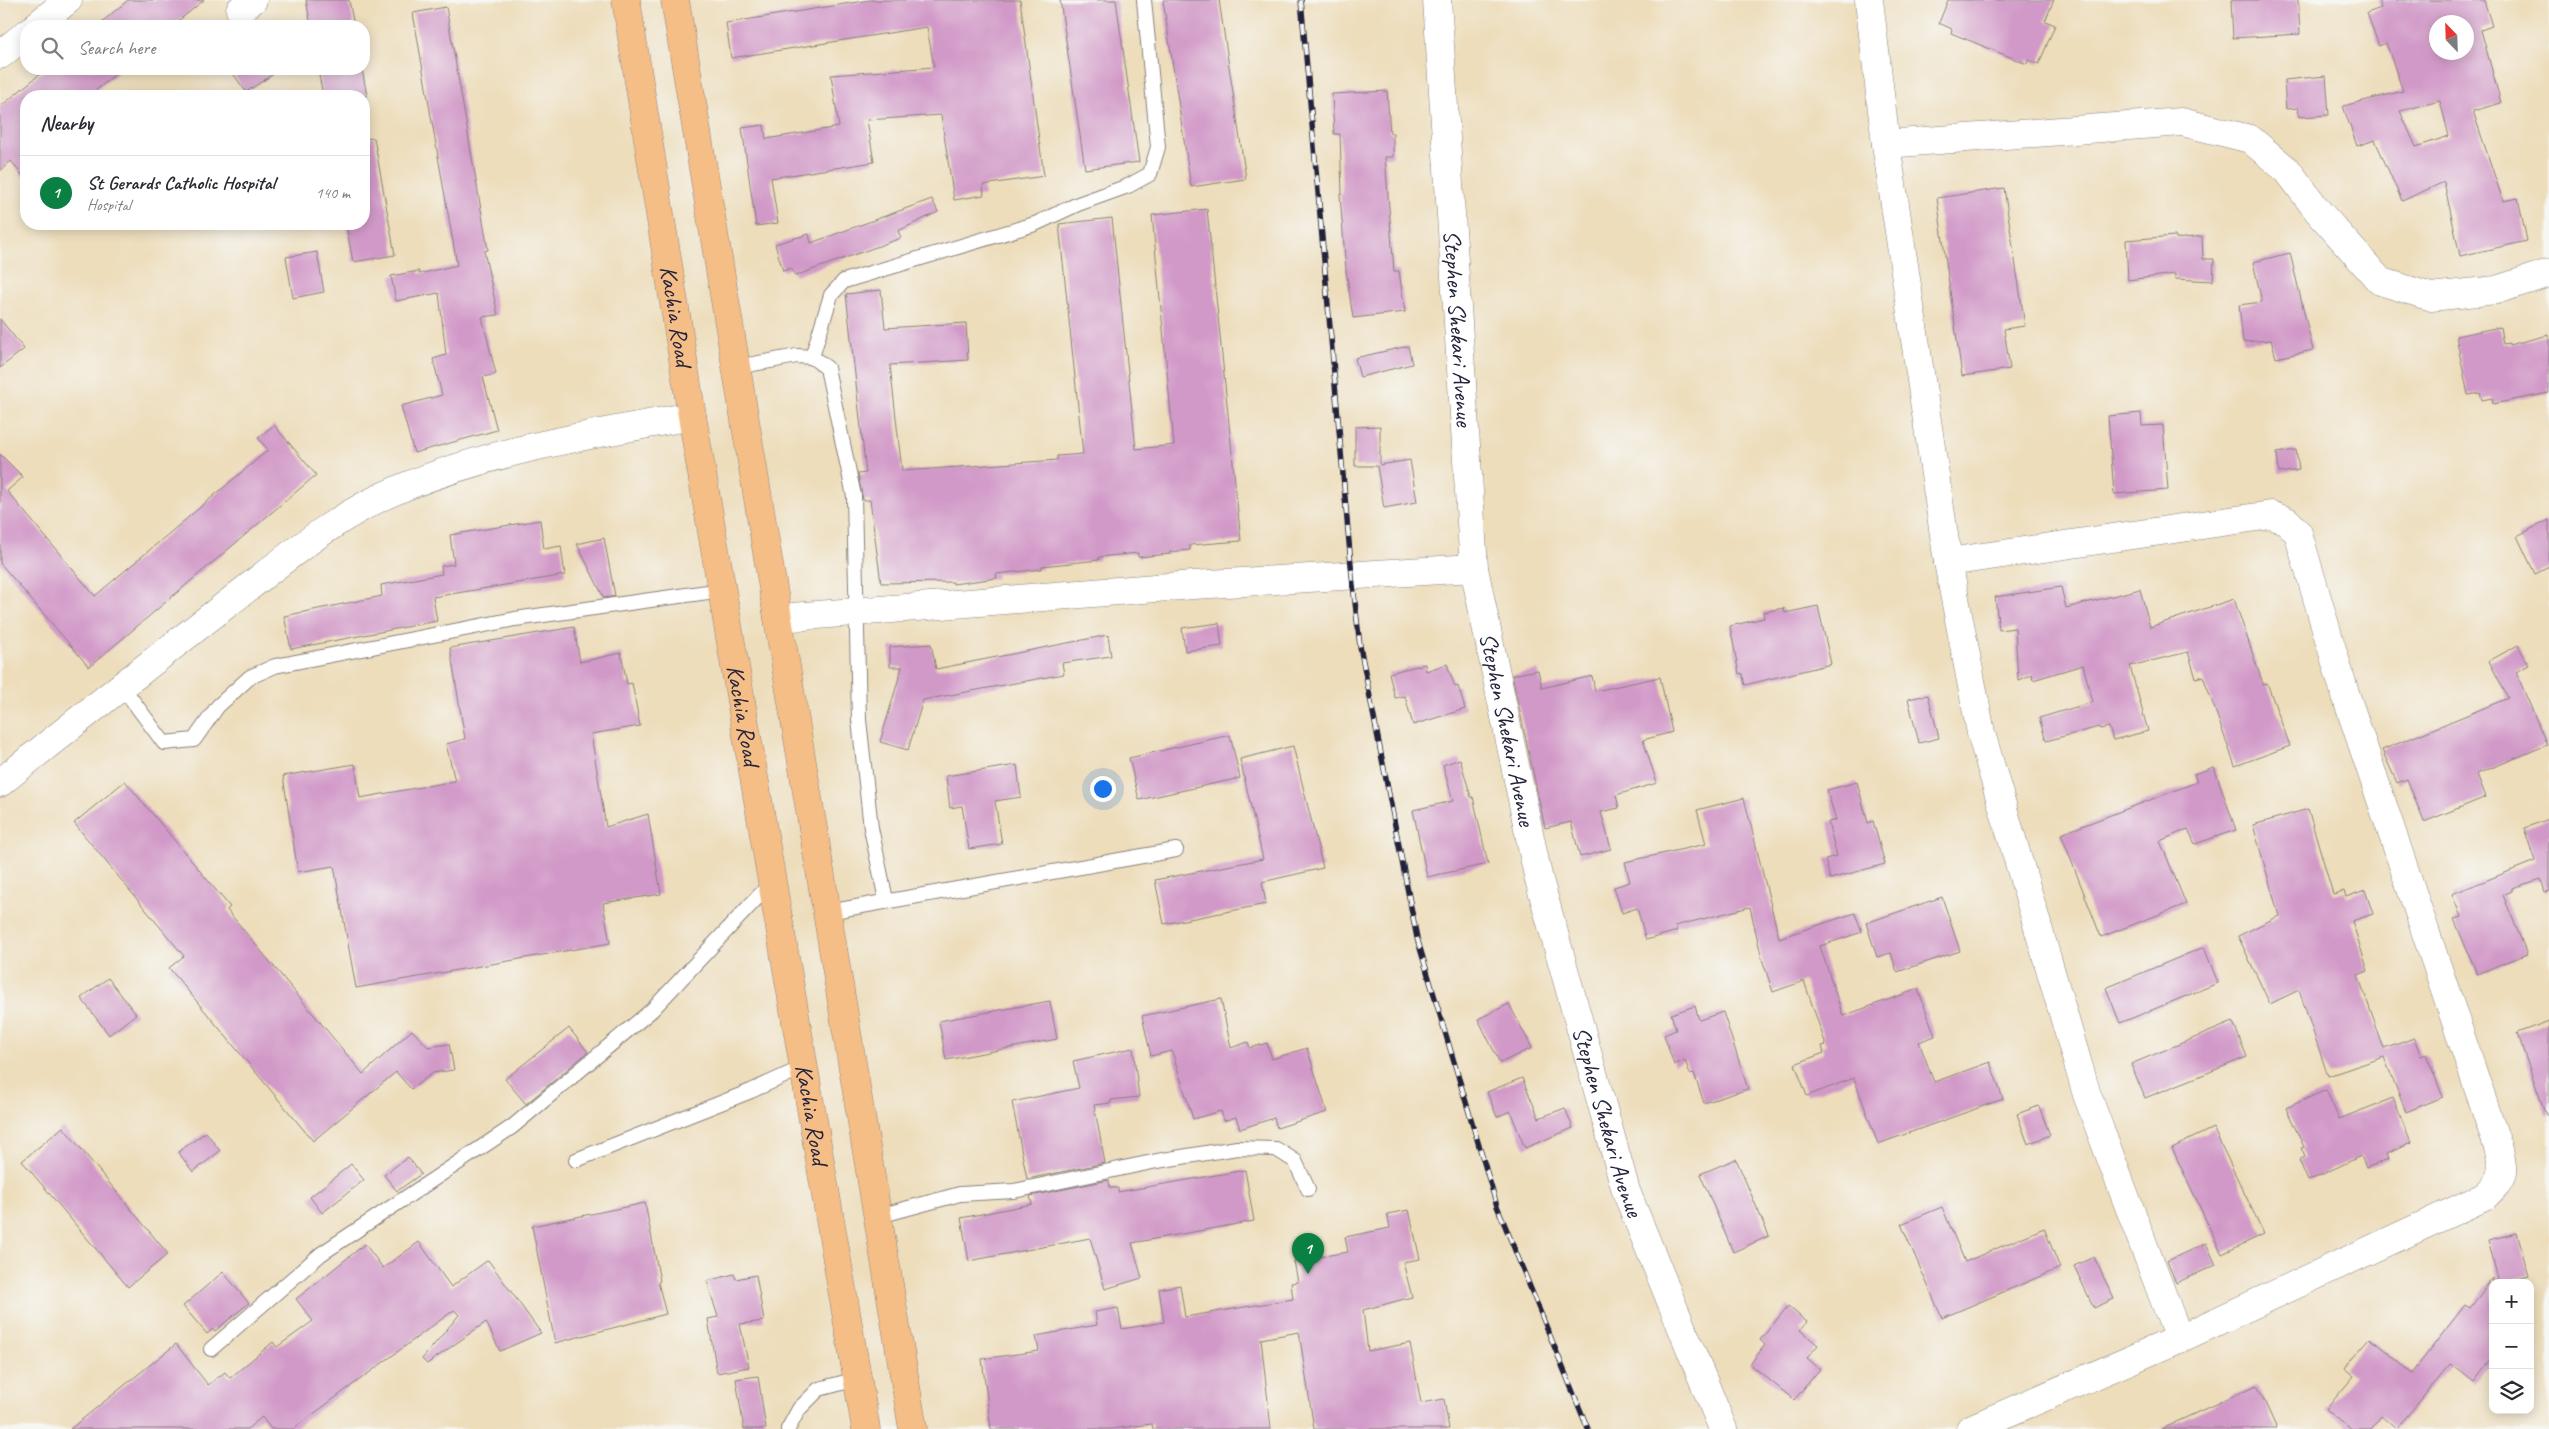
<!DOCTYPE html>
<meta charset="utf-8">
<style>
body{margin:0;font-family:Caveat,sans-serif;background:#f7f7f7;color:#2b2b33}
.controls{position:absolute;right:15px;bottom:15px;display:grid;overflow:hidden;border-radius:10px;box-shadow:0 2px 12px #0003}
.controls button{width:45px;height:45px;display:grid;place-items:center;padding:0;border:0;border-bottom:1px solid #e1e1e2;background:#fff;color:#2b2b33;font:25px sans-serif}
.compass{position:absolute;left:2429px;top:15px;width:45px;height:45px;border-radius:50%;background:#fff;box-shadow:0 2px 12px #0003;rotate:337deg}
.you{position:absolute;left:1102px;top:788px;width:18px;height:18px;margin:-12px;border:4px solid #fff;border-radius:50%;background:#1a73e8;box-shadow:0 0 0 8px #1a73e833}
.badge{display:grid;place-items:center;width:32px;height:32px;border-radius:50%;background:#0b8043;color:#fff;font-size:16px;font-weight:700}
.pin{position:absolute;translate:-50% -41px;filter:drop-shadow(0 1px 2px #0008)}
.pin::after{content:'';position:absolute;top:26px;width:18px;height:15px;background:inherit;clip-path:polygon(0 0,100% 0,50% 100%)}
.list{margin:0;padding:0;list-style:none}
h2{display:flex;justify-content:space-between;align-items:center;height:65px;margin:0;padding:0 20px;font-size:21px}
h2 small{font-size:16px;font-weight:400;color:#7c7c81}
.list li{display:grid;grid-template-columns:32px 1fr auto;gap:15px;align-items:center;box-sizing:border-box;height:75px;padding:0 20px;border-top:1px solid #e1e1e2}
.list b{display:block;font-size:19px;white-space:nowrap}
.list p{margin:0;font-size:16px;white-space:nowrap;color:#7c7c81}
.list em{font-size:16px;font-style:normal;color:#7c7c81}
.icon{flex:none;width:28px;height:28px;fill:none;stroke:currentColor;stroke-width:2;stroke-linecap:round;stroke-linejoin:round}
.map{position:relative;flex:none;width:2549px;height:1429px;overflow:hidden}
.search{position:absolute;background:#fff;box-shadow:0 2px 12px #0003;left:20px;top:20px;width:350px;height:55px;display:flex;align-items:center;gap:12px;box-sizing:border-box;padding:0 18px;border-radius:20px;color:#7c7c81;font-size:19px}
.panel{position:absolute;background:#fff;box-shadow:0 2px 12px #0003;left:20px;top:90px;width:350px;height:140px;border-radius:20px}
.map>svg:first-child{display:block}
</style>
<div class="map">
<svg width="2549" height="1429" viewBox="0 0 2549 1429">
<rect width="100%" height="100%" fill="#f6f6f2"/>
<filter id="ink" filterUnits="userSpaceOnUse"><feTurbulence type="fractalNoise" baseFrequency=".02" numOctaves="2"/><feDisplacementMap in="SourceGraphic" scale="10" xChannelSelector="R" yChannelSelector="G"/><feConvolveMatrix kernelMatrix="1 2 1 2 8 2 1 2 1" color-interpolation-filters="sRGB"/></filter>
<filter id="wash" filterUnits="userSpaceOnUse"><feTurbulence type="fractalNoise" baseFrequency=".0096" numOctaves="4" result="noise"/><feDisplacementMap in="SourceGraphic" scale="20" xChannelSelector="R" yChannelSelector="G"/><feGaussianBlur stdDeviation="1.12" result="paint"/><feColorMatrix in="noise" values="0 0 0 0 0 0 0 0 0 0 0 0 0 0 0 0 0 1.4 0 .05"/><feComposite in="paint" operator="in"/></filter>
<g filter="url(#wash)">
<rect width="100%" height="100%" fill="#edddbb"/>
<g id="blocks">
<g fill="#d199c8" fill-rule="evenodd">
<path d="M 128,0 L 204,0 L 172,26 L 97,26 Z"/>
<path d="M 306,0 L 349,0 L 354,26 L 311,26 Z"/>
<path d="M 870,0 L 1020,0 L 1044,176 L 983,185 L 984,195 L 954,200 L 941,115 L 867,120 L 874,162 L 771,178 L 778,223 L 756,226 L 742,128 L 764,125 L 766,139 L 839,127 L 831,75 L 934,67 L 927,27 L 731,58 L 726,23 Z"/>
<path d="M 1060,0 L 1116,0 L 1139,162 L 1085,169 Z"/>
<path d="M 1163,0 L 1219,0 L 1246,179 L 1191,187 Z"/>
<path d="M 1948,0 L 2054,0 L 2045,21 L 2055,25 L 2039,64 L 2028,60 L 2027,64 L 1951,33 L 1952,29 L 1939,23 Z"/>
<path d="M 2231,0 L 2298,0 L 2300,34 L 2233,38 Z"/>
<path d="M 2378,0 L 2484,0 L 2492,26 L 2481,30 L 2501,103 L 2473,111 L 2503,201 L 2518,198 L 2527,241 L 2460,256 L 2444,182 L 2402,201 L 2375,140 L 2357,146 L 2343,106 L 2403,91 L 2386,43 L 2379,46 L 2367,13 L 2381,8 ZM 2436,22 L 2466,22 L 2466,52 L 2436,52 ZM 2440,101 L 2449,136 L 2416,147 L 2400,111 Z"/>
<path d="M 446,7 L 488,250 L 484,251 L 498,315 L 482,317 L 496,374 L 483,377 L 497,430 L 414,453 L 401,406 L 442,395 L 433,359 L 446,355 L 439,293 L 396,301 L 391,276 L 419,271 L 419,274 L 457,265 L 413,13 Z"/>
<path d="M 46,69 L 122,69 L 89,96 L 26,96 L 26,180 L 11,161 L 0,171 L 0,107 Z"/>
<path d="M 230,69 L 281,69 L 246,92 Z"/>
<path d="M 318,69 L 362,69 L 367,96 L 323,96 Z"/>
<path d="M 2326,76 L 2329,115 L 2299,117 L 2298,108 L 2286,109 L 2284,80 Z"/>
<path d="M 1387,91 L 1390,133 L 1393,133 L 1393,157 L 1385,157 L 1394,271 L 1399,271 L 1405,312 L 1353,318 L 1346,270 L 1340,195 L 1342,194 L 1340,134 L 1334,134 L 1332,94 Z"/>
<path d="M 374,138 L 395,255 L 353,262 L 346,224 L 364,224 L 364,139 Z"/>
<path d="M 2004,188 L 2025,326 L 2004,329 L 2010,369 L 1962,376 L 1937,198 Z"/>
<path d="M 932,199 L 938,212 L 898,231 L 901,238 L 795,276 L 791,268 L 783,271 L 775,244 L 809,234 L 811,243 Z"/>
<path d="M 1207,209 L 1241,541 L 1190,545 L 1190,550 L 1170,552 L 1170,554 L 1138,557 L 1138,553 L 1099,557 L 1099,560 L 1042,566 L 1042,569 L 996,574 L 997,578 L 953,584 L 953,582 L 881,583 L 870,500 L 863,500 L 858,474 L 866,473 L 846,294 L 881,290 L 885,328 L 966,323 L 968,360 L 890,365 L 902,471 L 1057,460 L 1057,456 L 1083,454 L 1059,224 L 1112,218 L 1136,449 L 1174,445 L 1152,215 Z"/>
<path d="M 2175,236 L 2176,239 L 2202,236 L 2203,259 L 2214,259 L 2213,281 L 2175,279 L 2175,274 L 2128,280 L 2126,240 Z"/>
<path d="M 317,252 L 324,292 L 293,298 L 286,257 Z"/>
<path d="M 2290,253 L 2313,350 L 2276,358 L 2271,340 L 2243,342 L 2239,305 L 2262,302 L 2253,262 Z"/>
<path d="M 0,319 L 24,349 L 0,368 Z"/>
<path d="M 2500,327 L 2503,344 L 2509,343 L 2509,345 L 2549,335 L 2549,393 L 2493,404 L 2492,398 L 2482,400 L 2480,393 L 2468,395 L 2456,336 Z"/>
<path d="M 1408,346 L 1412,364 L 1360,377 L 1355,358 Z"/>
<path d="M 2141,413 L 2142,426 L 2163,425 L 2168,490 L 2114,494 L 2108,416 Z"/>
<path d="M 274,425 L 316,475 L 89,667 L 0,563 L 0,454 L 23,477 L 7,491 L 95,596 L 268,450 L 258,438 Z"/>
<path d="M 1380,426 L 1380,465 L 1410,460 L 1417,502 L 1384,508 L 1377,466 L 1355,466 L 1355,427 Z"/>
<path d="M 2296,450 L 2299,470 L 2279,473 L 2277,453 Z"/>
<path d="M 540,520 L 544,549 L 561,546 L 565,575 L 433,597 L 437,621 L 291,649 L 284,616 L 382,596 L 381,585 L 442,574 L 441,566 L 454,564 L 450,535 Z"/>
<path d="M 2549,520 L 2549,567 L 2535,574 L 2517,536 Z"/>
<path d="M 604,538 L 615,596 L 604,598 L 577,544 Z"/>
<path d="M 2061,587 L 2066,608 L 2140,589 L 2150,627 L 2234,599 L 2263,684 L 2267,683 L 2290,746 L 2235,766 L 2203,676 L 2196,678 L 2188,652 L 2130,666 L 2148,731 L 2113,740 L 2109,727 L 2100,729 L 2099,727 L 2046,741 L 2039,718 L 2093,702 L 2083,665 L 2033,680 L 2032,674 L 2018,680 L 2015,628 L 1999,630 L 1995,597 Z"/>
<path d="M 1818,606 L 1831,664 L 1745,685 L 1742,673 L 1739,674 L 1730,626 L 1764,618 L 1763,612 L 1784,608 L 1785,613 Z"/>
<path d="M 1219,623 L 1222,646 L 1185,651 L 1182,628 Z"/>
<path d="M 574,627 L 580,662 L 621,653 L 627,684 L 632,683 L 640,726 L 591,734 L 606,827 L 648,814 L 661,894 L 603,903 L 610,943 L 356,988 L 334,866 L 298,872 L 283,776 L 355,764 L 360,798 L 455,781 L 446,744 L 465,739 L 450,648 Z"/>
<path d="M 1108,635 L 1111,656 L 1062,663 L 1064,674 L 923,700 L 908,750 L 880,742 L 902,667 L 890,667 L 890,647 L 931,644 L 936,669 Z"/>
<path d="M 2518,645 L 2529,665 L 2516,672 L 2547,745 L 2477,774 L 2486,797 L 2424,822 L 2407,779 L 2397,783 L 2382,750 L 2508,698 L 2489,661 Z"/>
<path d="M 1425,664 L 1426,671 L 1447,664 L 1455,687 L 1458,686 L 1465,709 L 1413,725 L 1405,696 L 1395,698 L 1389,673 Z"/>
<path d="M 1538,670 L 1542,688 L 1592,676 L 1595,691 L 1660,677 L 1672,732 L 1643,740 L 1657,783 L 1616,795 L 1619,808 L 1601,812 L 1611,849 L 1580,857 L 1571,822 L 1545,828 L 1512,675 Z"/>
<path d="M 1928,695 L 1939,738 L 1919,743 L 1908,699 Z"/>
<path d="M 1230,735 L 1240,778 L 1139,800 L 1129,758 Z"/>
<path d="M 1293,746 L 1323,868 L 1262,882 L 1266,904 L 1164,924 L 1155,880 L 1263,859 L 1240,759 Z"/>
<path d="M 1460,759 L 1471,797 L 1473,797 L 1488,864 L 1427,877 L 1413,810 L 1453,801 L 1443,765 Z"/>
<path d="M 1017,765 L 1021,797 L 995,801 L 1002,844 L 969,849 L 962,806 L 950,808 L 946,776 Z"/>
<path d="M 2214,767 L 2236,830 L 2195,844 L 2188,829 L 2160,841 L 2186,904 L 2101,937 L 2061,834 L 2197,782 L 2194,774 Z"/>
<path d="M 125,781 L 230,907 L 227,910 L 363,1074 L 412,1030 L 428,1047 L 449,1044 L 454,1070 L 433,1073 L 411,1089 L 396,1072 L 313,1141 L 169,968 L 184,956 L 74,823 Z"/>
<path d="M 1857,782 L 1868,823 L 1873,821 L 1885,864 L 1830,879 L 1825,859 L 1837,856 L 1828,822 L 1836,820 L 1827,790 Z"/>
<path d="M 1744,798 L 1779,938 L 1855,913 L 1862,932 L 1820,946 L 1843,1016 L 1918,989 L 1935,1036 L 1919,1042 L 1934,1082 L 1990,1062 L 2003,1099 L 1878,1144 L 1854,1078 L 1807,1096 L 1795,1064 L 1824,1053 L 1822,1046 L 1826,1045 L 1804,981 L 1773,992 L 1762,959 L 1750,907 L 1675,926 L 1677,931 L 1646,940 L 1637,908 L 1622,913 L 1614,887 L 1630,882 L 1625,862 L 1706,844 L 1697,810 Z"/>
<path d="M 2308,809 L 2333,894 L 2344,891 L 2346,897 L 2365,890 L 2373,914 L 2352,921 L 2368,971 L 2358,975 L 2384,1049 L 2414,1038 L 2421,1056 L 2426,1054 L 2443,1097 L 2406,1112 L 2384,1057 L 2328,1076 L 2299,990 L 2270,1004 L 2238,936 L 2279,916 L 2253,825 Z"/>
<path d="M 2549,819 L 2549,891 L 2545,892 L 2541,879 L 2512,888 L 2512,891 L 2503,895 L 2527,954 L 2477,974 L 2454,919 L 2461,917 L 2452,894 L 2535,861 L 2524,828 Z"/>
<path d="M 1942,897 L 1960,951 L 1897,972 L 1891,953 L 1877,957 L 1866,923 Z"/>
<path d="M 2204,947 L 2218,983 L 2120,1023 L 2106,988 Z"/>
<path d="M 108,978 L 136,1014 L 109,1035 L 81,998 Z"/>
<path d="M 1221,999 L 1231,1048 L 1248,1042 L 1250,1048 L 1267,1043 L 1272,1059 L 1307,1048 L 1327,1112 L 1277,1128 L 1274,1118 L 1240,1129 L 1236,1117 L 1224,1121 L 1221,1111 L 1193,1119 L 1172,1051 L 1151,1056 L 1142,1016 Z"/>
<path d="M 1050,1001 L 1057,1039 L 946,1060 L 939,1021 Z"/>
<path d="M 1509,1004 L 1532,1048 L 1500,1063 L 1478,1019 Z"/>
<path d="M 1695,1006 L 1699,1020 L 1723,1012 L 1748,1089 L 1704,1103 L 1694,1073 L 1690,1074 L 1685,1060 L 1674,1065 L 1664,1035 L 1676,1030 L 1671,1014 Z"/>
<path d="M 2549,1021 L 2549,1115 L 2546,1115 L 2517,1033 Z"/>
<path d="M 2233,1022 L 2247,1057 L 2145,1098 L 2131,1064 Z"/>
<path d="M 569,1028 L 588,1052 L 526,1104 L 505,1079 Z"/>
<path d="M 1133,1048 L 1139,1097 L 1111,1100 L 1111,1103 L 1094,1105 L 1105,1163 L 1027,1179 L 1012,1102 L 1079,1088 L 1073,1061 Z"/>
<path d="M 1522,1078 L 1539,1118 L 1565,1108 L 1573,1128 L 1525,1148 L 1510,1111 L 1497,1117 L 1487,1092 Z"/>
<path d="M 2326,1090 L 2339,1119 L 2393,1098 L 2411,1143 L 2386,1154 L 2388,1159 L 2366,1168 L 2361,1156 L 2308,1181 L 2299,1160 L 2305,1157 L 2301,1148 L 2304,1147 L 2286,1108 Z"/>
<path d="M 2039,1106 L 2050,1135 L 2028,1144 L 2017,1114 Z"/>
<path d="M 63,1127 L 168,1254 L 128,1287 L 22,1161 Z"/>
<path d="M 2213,1128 L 2264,1234 L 2222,1254 L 2172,1148 Z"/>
<path d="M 206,1132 L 220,1151 L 193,1172 L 178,1152 Z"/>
<path d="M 408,1157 L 421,1174 L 397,1191 L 384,1175 Z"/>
<path d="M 1736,1159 L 1769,1236 L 1733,1252 L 1700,1174 Z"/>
<path d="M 351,1164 L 364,1180 L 322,1213 L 310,1197 Z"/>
<path d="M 1245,1170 L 1254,1221 L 1132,1243 L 1142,1278 L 1105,1289 L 1090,1238 L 969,1261 L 961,1218 L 1032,1204 L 1030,1196 L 1109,1180 L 1110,1188 L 1118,1188 L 1118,1192 Z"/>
<path d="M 645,1203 L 660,1281 L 658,1282 L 666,1314 L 555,1343 L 532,1226 Z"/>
<path d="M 1942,1207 L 1965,1262 L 2044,1228 L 2060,1268 L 1942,1318 L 1901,1224 Z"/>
<path d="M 1409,1210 L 1420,1259 L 1403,1262 L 1412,1297 L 1363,1310 L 1368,1351 L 1410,1343 L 1421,1403 L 1444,1399 L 1449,1429 L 1314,1429 L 1299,1332 L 1261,1339 L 1271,1429 L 1153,1429 L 1152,1424 L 1111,1429 L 991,1429 L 982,1359 L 1039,1351 L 1036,1336 L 1097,1325 L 1095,1312 L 1118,1308 L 1122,1329 L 1164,1322 L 1159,1289 L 1180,1285 L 1185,1317 L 1293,1299 L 1291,1283 L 1298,1282 L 1294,1261 L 1348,1252 L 1345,1237 L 1390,1228 L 1387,1214 Z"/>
<path d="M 2517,1233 L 2529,1275 L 2499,1283 L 2488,1240 Z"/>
<path d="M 419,1242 L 451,1287 L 488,1260 L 541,1333 L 500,1351 L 486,1322 L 427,1364 L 422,1359 L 459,1315 L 454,1310 L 293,1429 L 271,1429 L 262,1417 L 247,1429 L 70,1429 L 176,1344 L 208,1385 L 225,1372 L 230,1378 L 273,1342 L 277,1347 L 313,1321 L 296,1299 L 365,1244 L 383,1268 Z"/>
<path d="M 2206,1243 L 2216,1265 L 2176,1283 L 2167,1261 Z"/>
<path d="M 2094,1257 L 2114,1299 L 2094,1308 L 2074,1266 Z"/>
<path d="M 223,1272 L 249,1303 L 215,1331 L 213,1329 L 207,1334 L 183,1306 Z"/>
<path d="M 734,1274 L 736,1279 L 756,1275 L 764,1321 L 740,1324 L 749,1367 L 717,1373 L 708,1319 L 718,1317 L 707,1281 Z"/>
<path d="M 2493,1278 L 2493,1357 L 2474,1382 L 2451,1364 L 2396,1429 L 2381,1416 L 2371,1429 L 2350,1429 L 2326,1409 L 2354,1376 L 2344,1368 L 2370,1338 L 2412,1373 L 2465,1305 L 2470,1308 Z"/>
<path d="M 1788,1306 L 1807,1322 L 1800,1330 L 1818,1345 L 1807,1358 L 1820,1369 L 1794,1400 L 1750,1364 L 1765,1345 L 1760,1340 Z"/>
<path d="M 758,1376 L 766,1429 L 744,1429 L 736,1379 Z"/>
<path d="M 2257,1385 L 2277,1429 L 2161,1429 Z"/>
</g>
</g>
</g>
<g filter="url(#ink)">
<use href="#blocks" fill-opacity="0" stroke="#88807b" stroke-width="1"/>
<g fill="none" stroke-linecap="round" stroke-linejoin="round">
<g stroke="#88807b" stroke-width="16">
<g id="service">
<path d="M 812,357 L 831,295 L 844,281 L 1035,224 L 1078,204 L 1128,186 L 1150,174 L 1158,147 L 1144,0"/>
<path d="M 737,367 L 797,356 L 812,357 L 827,368 L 854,496 L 859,720 L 871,828 L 886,900"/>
<path d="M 121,685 L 164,743 L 194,740 L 218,706 L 250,677 L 275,666 L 515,619 L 722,590"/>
<path d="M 828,912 L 1176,850"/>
<path d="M 576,1160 L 751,1091 L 804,1067"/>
<path d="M 879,1216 L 960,1194 L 1014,1191 L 1157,1161 L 1237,1148 L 1276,1149 L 1295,1161 L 1308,1189"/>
<path d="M 211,1349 L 321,1254 L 512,1127 L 652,1010 L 772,882"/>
<path d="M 788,1429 L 799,1409 L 819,1389 L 857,1379"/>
</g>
</g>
<g stroke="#88807b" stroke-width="29">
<g id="minor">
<path id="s1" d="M 1437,0 L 1474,568 L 1538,876 L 1626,1191 L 1723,1429"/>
<path d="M 1869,0 L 1886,144 L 1948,562 L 1981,733 L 2087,1095 L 2179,1339"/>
<path d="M 240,10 L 253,0"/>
<path d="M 36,26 L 68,0"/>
<path d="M 0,55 L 26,34"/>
<path d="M 1886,144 L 2182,122 L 2250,139 L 2288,171 L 2318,211 L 2380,281 L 2431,297 L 2496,290 L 2549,273"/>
<path d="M 1948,562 L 2271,515 L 2287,521 L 2298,533 L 2344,690 L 2498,1147 C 2505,1175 2505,1177 2484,1197 L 2179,1339 L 1970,1429"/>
<path d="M 779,618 L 1193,585 L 1474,568"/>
<path d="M 0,783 C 75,722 151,663 227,604 C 283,561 338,513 404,487 C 497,449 595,434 692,416"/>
</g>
</g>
<g stroke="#88807b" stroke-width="29">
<g id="primary">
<path id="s2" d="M 626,0 L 692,416 L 866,1429"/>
<path d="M 675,0 L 913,1429"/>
</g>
</g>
<use href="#service" stroke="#fff" stroke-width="14"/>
<use href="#minor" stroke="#fff" stroke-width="28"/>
<use href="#primary" stroke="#f6be87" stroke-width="28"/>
<g stroke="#22223b" stroke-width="5.5">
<path id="rail" d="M 1301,0 L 1352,576 L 1360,646 L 1417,938 L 1497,1206 L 1588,1429"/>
</g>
<use href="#rail" stroke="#f6f6f2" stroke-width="4" stroke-dasharray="11" stroke-linecap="butt"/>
</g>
</g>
<g text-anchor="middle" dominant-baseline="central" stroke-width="5" stroke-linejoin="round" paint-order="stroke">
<g font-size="24" fill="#22223b" stroke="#f6f6f2">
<text stroke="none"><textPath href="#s2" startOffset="320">Kachia Road</textPath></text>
<text stroke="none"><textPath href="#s1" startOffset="329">Stephen Shekari Avenue</textPath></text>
<text stroke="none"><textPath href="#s2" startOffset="725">Kachia Road</textPath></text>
<text stroke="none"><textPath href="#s1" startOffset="734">Stephen Shekari Avenue</textPath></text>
<text stroke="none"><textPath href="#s2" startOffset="1130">Kachia Road</textPath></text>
<text stroke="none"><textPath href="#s1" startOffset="1139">Stephen Shekari Avenue</textPath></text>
</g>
</g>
</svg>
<div class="controls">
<button>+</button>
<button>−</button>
<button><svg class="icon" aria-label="layers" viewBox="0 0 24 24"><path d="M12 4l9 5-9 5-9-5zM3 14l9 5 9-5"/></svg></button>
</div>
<svg class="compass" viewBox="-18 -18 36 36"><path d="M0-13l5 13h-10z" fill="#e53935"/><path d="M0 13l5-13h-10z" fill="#7c7c81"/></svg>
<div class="you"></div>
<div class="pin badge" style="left:1308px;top:1274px">1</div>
<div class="search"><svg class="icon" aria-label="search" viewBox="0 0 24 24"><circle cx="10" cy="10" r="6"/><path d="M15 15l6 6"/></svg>Search here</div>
<section class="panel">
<h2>Nearby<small></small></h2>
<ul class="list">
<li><span class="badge">1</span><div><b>St Gerards Catholic Hospital</b><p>Hospital</p></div><em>140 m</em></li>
</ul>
</section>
</div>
